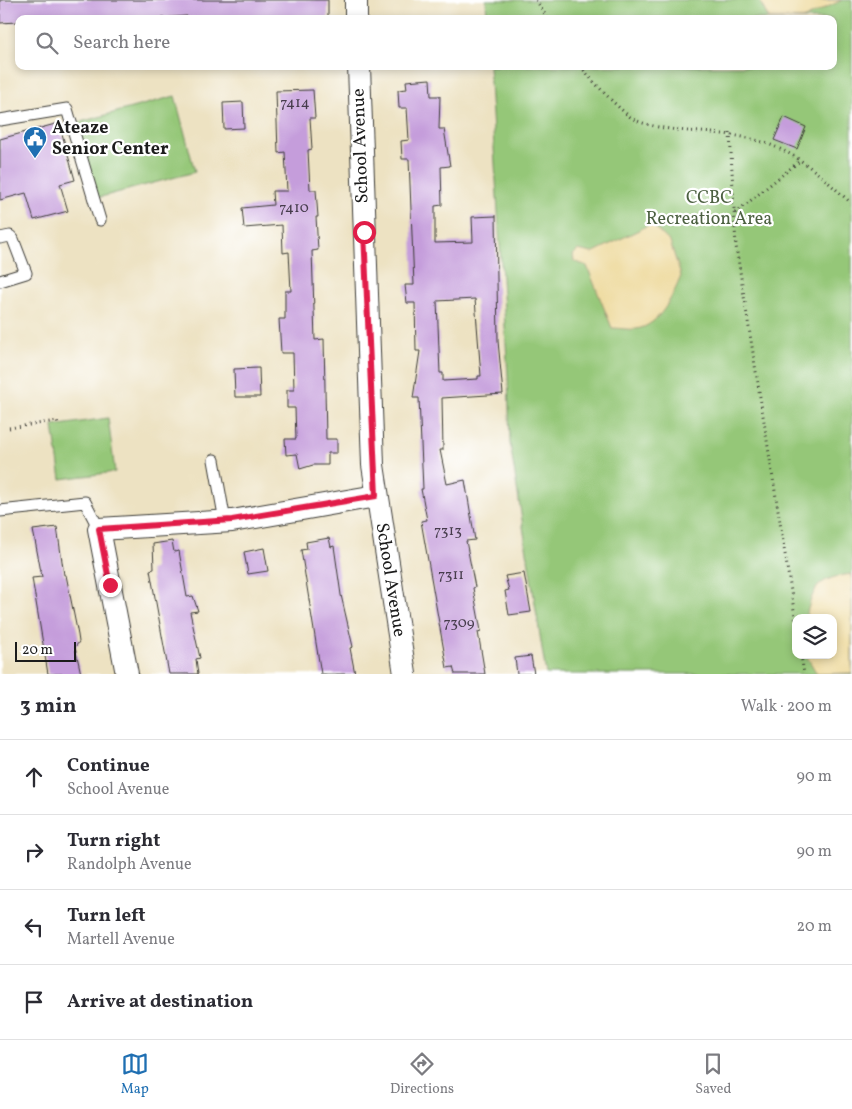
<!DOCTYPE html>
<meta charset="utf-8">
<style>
body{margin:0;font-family:Vollkorn,serif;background:#f7f7f7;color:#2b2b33}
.controls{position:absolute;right:15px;bottom:15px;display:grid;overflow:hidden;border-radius:10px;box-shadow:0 2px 8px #0003}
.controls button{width:45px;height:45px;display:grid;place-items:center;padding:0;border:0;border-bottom:1px solid #e1e1e2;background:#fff;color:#2b2b33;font:25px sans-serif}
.scale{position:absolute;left:15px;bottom:12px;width:61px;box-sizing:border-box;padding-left:5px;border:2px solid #1c1c1c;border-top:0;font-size:14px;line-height:18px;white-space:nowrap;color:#1c1c1c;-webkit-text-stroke:4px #fff;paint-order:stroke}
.stop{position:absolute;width:15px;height:15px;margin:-11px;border:4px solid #e11d48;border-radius:50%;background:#fff}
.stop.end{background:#e11d48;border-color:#fff;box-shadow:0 1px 5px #0008}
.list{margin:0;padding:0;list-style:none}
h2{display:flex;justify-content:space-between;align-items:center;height:65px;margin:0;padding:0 20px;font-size:21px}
h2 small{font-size:16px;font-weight:400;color:#7c7c81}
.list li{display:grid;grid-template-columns:32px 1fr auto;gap:15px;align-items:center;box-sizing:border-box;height:75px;padding:0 20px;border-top:1px solid #e1e1e2}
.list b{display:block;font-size:19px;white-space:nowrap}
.list p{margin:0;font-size:16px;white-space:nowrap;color:#7c7c81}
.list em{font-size:16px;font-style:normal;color:#7c7c81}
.icon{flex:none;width:28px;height:28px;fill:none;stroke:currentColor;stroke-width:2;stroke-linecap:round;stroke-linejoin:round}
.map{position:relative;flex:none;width:852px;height:674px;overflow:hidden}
.search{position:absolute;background:#fff;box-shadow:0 2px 8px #0003;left:15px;right:15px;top:15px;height:55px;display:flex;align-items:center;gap:12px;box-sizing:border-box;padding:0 18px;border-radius:10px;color:#7c7c81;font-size:19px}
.sheet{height:365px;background:#fff}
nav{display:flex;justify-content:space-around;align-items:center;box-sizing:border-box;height:70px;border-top:1px solid #e1e1e2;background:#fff;font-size:14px;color:#7c7c81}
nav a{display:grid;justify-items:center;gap:2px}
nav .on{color:#1f6fb2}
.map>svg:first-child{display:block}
</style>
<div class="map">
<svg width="852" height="674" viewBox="0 0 852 674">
<rect width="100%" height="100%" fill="#fff"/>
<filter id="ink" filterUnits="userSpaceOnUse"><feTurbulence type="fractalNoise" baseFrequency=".02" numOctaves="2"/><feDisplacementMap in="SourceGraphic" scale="10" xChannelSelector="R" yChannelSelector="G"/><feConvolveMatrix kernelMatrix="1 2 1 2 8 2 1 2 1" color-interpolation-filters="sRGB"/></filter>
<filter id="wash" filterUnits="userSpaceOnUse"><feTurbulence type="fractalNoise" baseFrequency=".0096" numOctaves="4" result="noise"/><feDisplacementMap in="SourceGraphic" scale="20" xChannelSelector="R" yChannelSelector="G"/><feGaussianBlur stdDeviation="1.12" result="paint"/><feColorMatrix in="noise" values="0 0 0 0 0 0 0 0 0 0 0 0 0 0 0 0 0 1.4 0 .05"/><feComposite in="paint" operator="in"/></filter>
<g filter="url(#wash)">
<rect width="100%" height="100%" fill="#ede2c2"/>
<g fill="#95c778" stroke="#58724a" fill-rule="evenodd">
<path d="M 486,0 L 852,0 L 852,674 L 546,674 L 510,443 L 508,376 L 489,66 L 833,66 L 833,19 L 487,19 ZM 796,618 L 833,618 L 833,655 L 796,655 Z"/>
<path d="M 175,96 L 195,172 L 97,198 L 77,123 Z"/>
<path d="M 108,418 L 115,472 L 61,479 L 53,426 Z"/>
</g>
<g fill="#eeda9e" stroke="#857b5d">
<path d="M 759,0 L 842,0 L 803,19 L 769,19 Z"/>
<path d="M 651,224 L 670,242 L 681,276 C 673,295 660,326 636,329 C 629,330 620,328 612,328 L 587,266 L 574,261 L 573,255 L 578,250 L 592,253 Z"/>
<path d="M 852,574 L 852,673 L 817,674 L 806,655 L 833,655 L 833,618 L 806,618 C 813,586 818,578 852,574 Z"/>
</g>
<g id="blocks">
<g fill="#c59ddb" fill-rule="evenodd">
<path d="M 0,0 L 328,0 L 328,19 L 187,19 L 187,16 L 150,19 L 19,19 L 17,22 L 0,23 Z"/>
<path d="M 430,79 L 431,96 L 440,96 L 439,129 L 444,129 L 450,166 L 441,167 L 442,205 L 435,206 L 435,243 L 473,242 L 472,217 L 496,216 L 498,341 L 503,394 L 442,398 L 443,450 L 440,450 L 447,484 L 465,480 L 475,540 L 466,541 L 475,587 L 473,588 L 481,631 L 478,632 L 485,674 L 455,674 L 453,667 L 447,668 L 421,521 L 427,520 L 421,489 L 423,489 L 419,398 L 413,398 L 420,351 L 416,351 L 415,303 L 407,303 L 405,285 L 414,285 L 409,159 L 402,159 L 401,141 L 409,140 L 407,108 L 399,108 L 398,90 L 407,89 L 406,81 ZM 475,299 L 481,376 L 478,376 L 478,379 L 443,381 L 443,373 L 440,373 L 437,301 Z"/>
<path d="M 313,90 L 315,118 L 310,118 L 312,149 L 308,150 L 310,190 L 316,190 L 318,217 L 316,217 L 318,250 L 312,251 L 315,340 L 324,339 L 326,439 L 337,439 L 337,453 L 328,453 L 328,465 L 313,465 L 300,469 L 297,454 L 286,455 L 285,439 L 296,439 L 295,408 L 287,408 L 287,390 L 294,390 L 293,353 L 281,353 L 279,319 L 285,319 L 285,291 L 291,291 L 289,252 L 283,253 L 282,225 L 244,228 L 242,208 L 273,205 L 272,191 L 287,191 L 285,152 L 278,153 L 276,91 Z"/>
<path d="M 243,102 L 244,128 L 224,129 L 223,103 Z"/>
<path d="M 784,117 L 806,127 L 797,149 L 774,140 Z"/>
<path d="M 59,123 L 75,180 L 60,184 L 68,211 L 34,220 L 26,193 L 0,200 L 0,139 Z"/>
<path d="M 259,368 L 260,397 L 235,397 L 234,369 Z"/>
<path d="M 57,527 L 64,575 L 66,575 L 78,635 L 79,642 L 75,647 L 81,674 L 48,674 L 32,578 L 42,577 L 33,530 Z"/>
<path d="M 329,538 L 331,547 L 334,546 L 341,595 L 353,647 L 350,648 L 355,674 L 321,674 L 301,550 L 307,549 L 306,542 Z"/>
<path d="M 172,541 L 174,552 L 179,551 L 187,597 L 193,596 L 198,611 L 190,612 L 200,658 L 196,659 L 198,674 L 169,674 L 150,570 L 154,569 L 153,544 Z"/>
<path d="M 264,548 L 268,571 L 248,574 L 244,552 Z"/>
<path d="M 524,573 L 531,612 L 509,615 L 505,591 L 509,590 L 505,576 Z"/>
<path d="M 531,656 L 534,674 L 517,674 L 515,658 Z"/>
</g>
</g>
</g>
<g filter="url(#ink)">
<use href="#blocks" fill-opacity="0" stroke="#3b3a35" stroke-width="1"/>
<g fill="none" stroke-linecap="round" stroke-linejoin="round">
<g stroke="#3b3a35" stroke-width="13">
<g id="service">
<path d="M 0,120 L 67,109 L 100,220"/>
<path d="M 0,238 L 10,236 L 13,239 L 26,273 L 0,281"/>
<path d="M 214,460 L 225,521"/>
<path d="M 0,511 L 85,502 L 99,529"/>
</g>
</g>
<g stroke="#3b3a35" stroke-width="24">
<g id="minor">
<path d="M 356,0 L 356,19"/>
<path d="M 359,66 L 373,465 L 405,674"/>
<path d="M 127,674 L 99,529 L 232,521 L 376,496"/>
</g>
</g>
<g stroke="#3b3a35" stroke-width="3" stroke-dasharray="1 4" stroke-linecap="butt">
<path d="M 536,0 L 548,19"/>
<path d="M 581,66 C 589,78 623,114 635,120 C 673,136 721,128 762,142 C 800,154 821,176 850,202"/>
<path d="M 730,133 L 736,246 L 796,623"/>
<path d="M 735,213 L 801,160"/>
<path d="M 9,428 L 57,421 L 58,425"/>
<path d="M 801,655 L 804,674"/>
</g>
<use href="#service" stroke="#fff" stroke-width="11"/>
<use href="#minor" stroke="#fff" stroke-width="22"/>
</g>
</g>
<g fill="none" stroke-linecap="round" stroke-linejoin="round" filter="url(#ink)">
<path stroke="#e11d48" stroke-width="6" d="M 110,585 L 99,529 L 232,520 L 376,496 L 364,232"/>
</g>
<defs>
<g id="civic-pin" transform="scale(1.25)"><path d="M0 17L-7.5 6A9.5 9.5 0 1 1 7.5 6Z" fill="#1f6fb2" stroke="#fff"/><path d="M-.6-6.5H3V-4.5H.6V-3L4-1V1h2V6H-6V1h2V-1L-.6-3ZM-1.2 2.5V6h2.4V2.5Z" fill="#fff"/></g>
</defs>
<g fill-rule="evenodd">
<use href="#civic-pin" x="35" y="138"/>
</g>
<g text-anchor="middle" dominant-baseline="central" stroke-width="4.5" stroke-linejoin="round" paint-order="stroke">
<g font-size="15" fill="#463c4c">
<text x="295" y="103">7414</text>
<text x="294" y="208">7410</text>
<text x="448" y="531">7313</text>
<text x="451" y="575">7311</text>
<text x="459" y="623">7309</text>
</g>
<g font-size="18" font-weight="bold" fill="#1c1c1c" stroke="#fff" text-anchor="start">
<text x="52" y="128">Ateaze<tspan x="52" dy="21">Senior Center</tspan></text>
</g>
<g font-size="18" fill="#1c1c1c" stroke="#fff">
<text transform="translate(361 146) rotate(-92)">School Avenue</text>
<text transform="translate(390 580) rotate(81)">School Avenue</text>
</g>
<g font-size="18" fill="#4c6041" stroke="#fff">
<text x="709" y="198">CCBC<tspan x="709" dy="21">Recreation Area</tspan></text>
</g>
</g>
</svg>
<div class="controls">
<button><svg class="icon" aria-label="layers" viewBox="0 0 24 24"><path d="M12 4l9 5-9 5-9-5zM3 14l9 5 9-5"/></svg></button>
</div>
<div class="scale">20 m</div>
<div class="stop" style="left:364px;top:232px"></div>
<div class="stop end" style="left:110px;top:585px"></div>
<div class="search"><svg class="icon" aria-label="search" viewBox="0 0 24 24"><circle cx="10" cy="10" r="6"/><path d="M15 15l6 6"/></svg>Search here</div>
</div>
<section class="sheet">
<h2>3 min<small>Walk · 200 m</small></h2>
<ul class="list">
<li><svg class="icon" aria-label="ahead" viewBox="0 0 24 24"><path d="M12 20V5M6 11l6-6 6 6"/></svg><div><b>Continue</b><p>School Avenue</p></div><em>90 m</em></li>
<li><svg class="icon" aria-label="right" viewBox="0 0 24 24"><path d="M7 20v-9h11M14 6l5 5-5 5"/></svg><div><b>Turn right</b><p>Randolph Avenue</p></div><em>90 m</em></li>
<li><svg class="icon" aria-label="left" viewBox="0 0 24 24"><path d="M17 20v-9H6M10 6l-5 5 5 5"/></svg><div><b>Turn left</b><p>Martell Avenue</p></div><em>20 m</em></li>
<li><svg class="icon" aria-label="arrive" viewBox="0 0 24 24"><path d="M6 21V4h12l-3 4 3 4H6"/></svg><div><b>Arrive at destination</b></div></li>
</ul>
</section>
<nav>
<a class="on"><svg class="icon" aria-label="map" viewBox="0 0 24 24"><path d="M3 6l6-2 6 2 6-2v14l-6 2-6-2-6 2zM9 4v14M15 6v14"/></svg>Map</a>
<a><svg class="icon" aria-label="directions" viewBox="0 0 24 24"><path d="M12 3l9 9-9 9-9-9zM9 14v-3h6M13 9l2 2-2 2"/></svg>Directions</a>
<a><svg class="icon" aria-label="saved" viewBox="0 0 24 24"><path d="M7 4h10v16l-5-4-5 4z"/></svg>Saved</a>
</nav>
